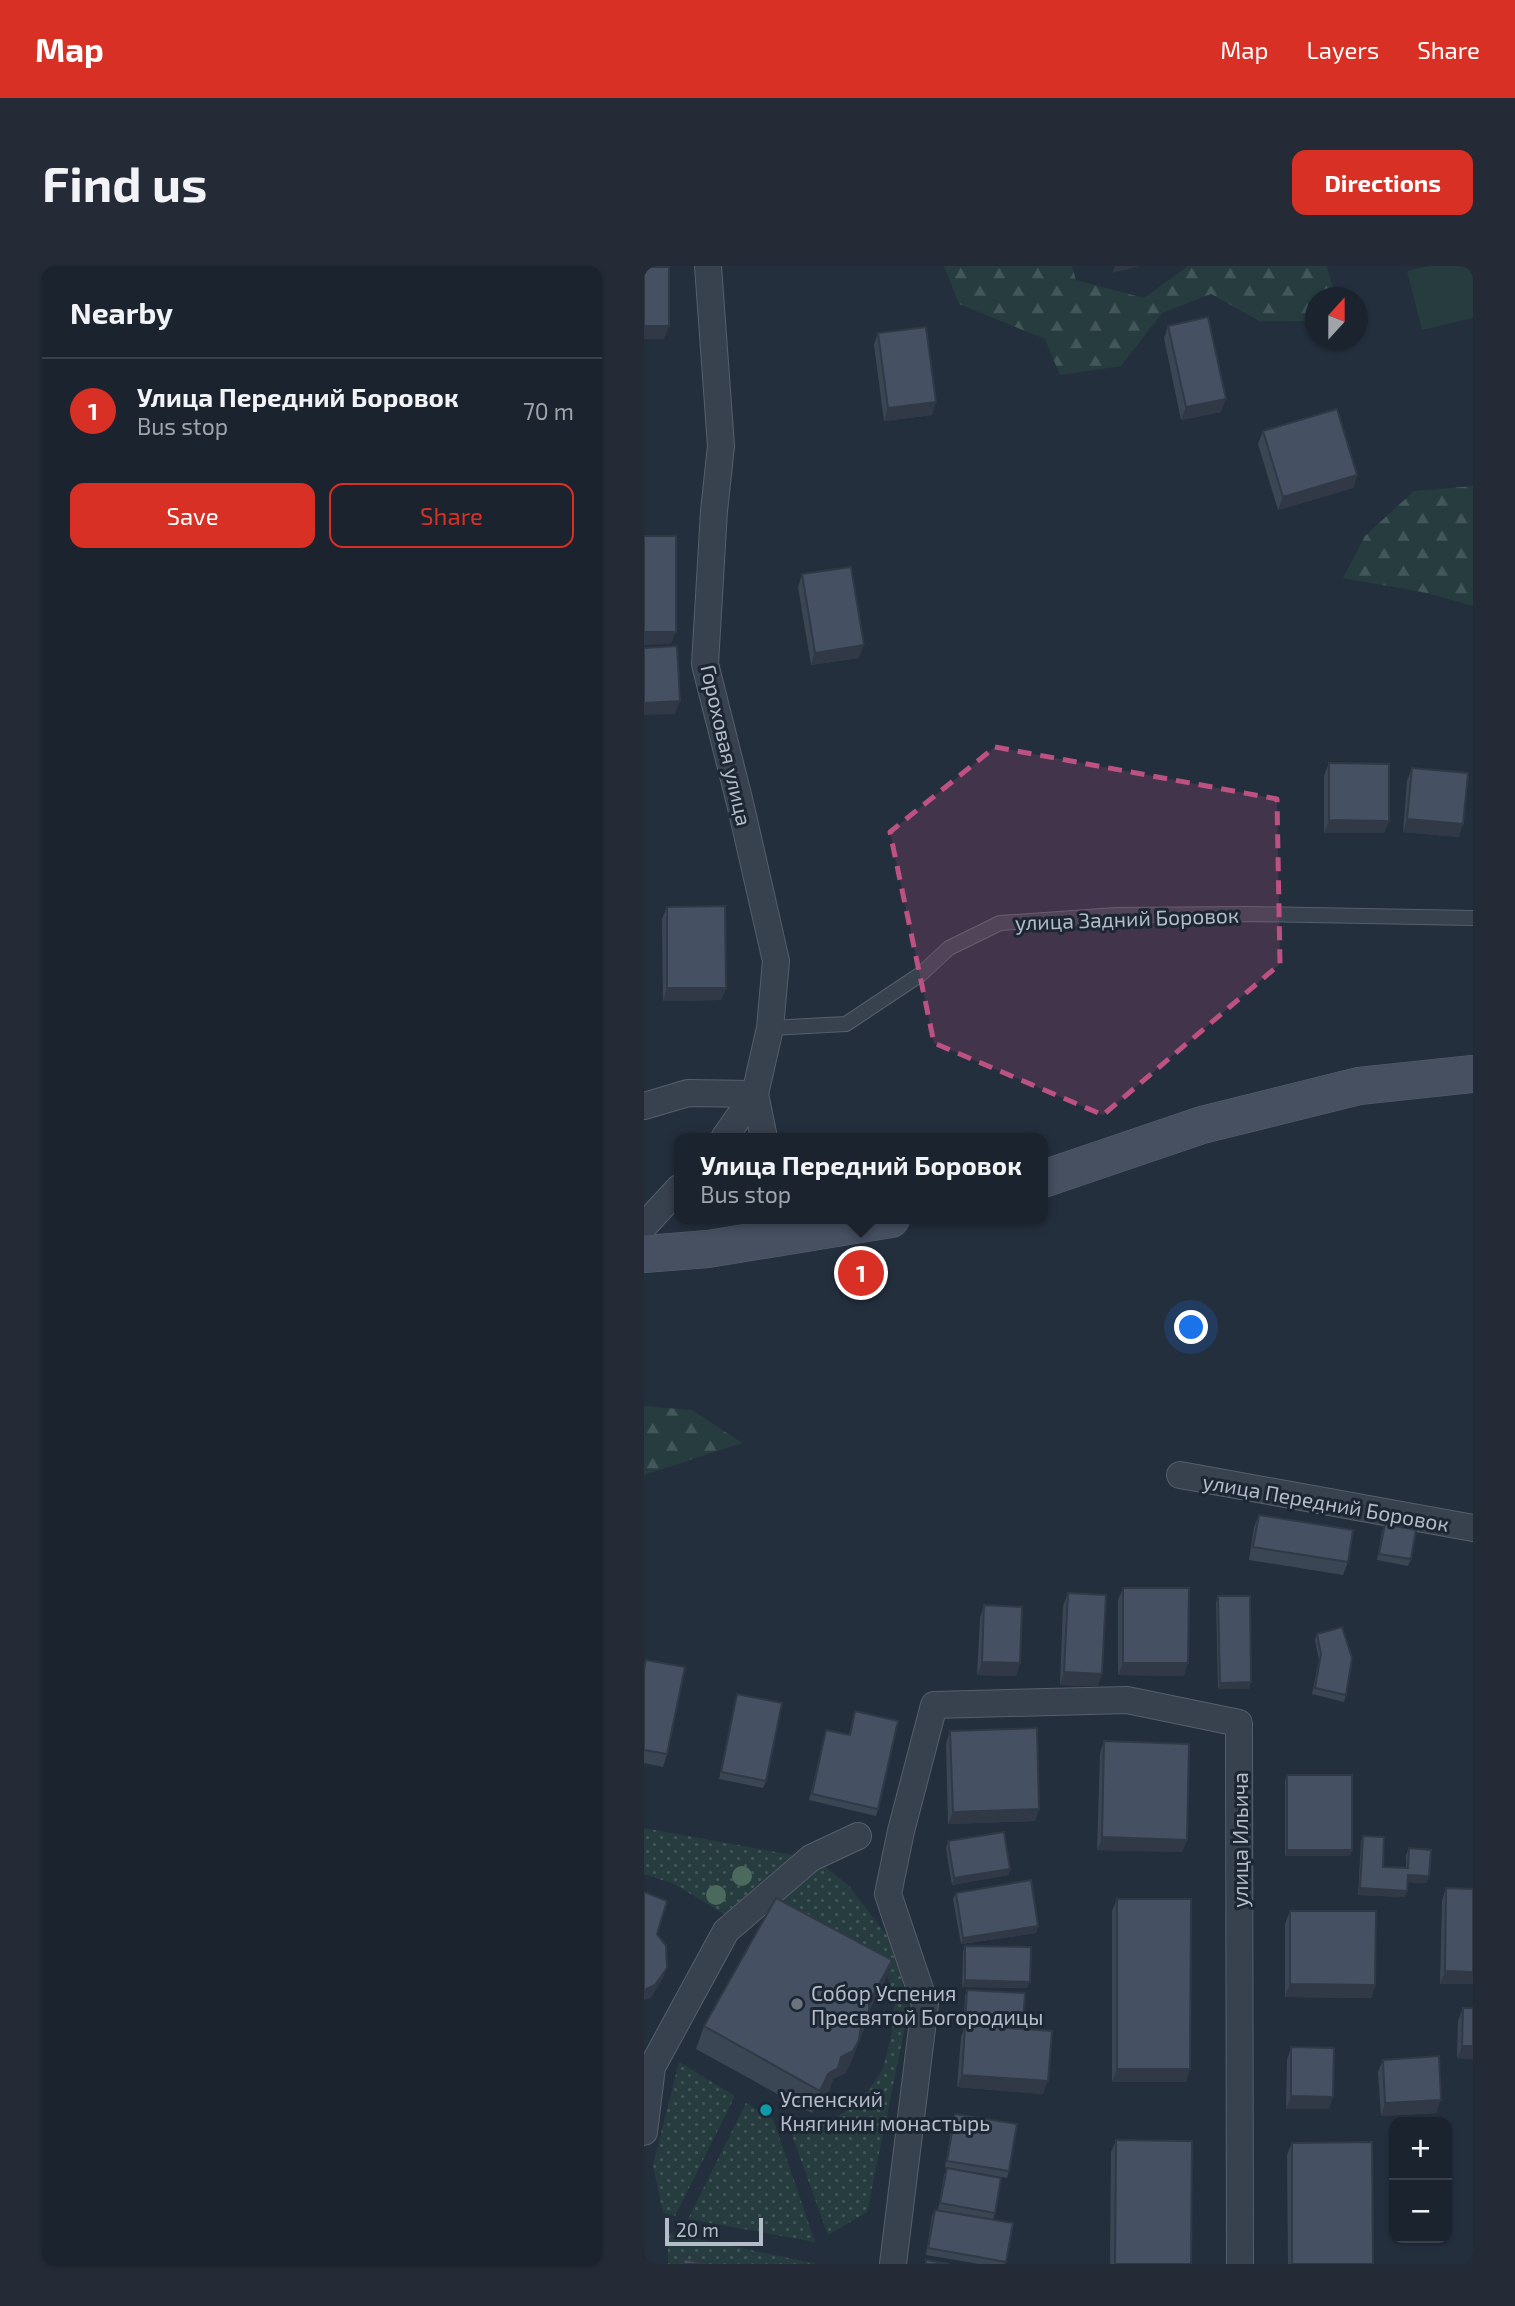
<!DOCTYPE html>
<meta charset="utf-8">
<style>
body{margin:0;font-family:"Exo 2",sans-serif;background:#242b36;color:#f1f3f6}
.controls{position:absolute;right:21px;bottom:21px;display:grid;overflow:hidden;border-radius:14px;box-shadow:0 2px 5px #0004}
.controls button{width:63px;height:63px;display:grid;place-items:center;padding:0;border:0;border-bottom:2px solid #39404a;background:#1b232e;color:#f1f3f6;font:35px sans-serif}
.compass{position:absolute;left:661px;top:21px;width:63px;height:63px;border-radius:50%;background:#1b232e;box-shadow:0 2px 5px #0004;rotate:21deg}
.scale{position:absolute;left:21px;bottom:18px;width:98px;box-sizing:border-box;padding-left:7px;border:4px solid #b4bcc9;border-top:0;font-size:19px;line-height:24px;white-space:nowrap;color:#b4bcc9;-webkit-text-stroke:5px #1d2633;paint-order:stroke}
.you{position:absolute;left:548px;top:1062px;width:24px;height:24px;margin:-18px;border:5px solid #fff;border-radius:50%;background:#1a73e8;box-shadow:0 0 0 10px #1a73e833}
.badge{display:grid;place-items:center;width:46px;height:46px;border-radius:50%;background:#d93025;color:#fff;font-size:23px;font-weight:700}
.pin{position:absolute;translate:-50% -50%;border:4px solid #fff;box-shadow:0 2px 7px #0006}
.popup{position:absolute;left:30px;top:867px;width:374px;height:91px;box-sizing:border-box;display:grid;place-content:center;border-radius:14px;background:#1b232e;filter:drop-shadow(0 2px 5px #0005);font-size:23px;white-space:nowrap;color:#a0a4aa}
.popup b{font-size:26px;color:#f1f3f6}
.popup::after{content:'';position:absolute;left:50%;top:100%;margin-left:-14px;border:14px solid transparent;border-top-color:#1b232e}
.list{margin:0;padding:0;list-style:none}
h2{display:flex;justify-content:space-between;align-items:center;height:91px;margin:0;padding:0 28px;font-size:30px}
h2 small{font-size:23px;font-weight:400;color:#a0a4aa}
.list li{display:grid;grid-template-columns:46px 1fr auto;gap:21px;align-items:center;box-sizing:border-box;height:105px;padding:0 28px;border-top:2px solid #39404a}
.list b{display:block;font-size:26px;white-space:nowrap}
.list p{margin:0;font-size:23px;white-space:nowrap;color:#a0a4aa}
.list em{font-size:23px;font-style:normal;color:#a0a4aa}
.actions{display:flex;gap:14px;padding:21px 28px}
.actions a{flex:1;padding:16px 0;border:2px solid #d93025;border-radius:14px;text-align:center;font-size:24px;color:#d93025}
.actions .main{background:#d93025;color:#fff}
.map{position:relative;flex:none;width:829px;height:1998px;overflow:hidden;border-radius:14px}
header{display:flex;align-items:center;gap:42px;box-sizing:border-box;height:98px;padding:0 35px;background:#d93025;color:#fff}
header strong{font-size:33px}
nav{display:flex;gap:38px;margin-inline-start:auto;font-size:24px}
.intro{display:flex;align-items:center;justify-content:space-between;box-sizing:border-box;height:168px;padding:0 42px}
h1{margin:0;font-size:49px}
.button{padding:18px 32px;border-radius:14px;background:#d93025;color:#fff;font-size:24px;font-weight:700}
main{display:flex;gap:42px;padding:0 42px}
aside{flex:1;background:#1b232e;border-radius:14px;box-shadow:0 2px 5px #0004}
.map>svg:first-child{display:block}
</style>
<header>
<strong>Map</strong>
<nav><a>Map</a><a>Layers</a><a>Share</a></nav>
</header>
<div class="intro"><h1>Find us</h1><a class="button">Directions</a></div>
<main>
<aside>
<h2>Nearby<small></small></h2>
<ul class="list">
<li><span class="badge">1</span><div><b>Улица Передний Боровок</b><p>Bus stop</p></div><em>70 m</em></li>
</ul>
<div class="actions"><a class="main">Save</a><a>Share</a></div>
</aside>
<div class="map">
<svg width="829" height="1998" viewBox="0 0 829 1998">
<defs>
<pattern id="grass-dots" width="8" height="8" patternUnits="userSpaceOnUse" patternTransform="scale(1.75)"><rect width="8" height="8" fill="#263c3f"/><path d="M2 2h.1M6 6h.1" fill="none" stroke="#435659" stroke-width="1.8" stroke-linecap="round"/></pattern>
<pattern id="forest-firs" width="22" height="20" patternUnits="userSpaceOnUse" patternTransform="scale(1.75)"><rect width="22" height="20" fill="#263c3f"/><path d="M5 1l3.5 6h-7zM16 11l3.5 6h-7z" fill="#435659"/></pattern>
</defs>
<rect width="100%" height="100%" fill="#242f3e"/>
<g fill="url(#grass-dots)">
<path d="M 0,1562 L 149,1589 L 80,1648 L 30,1618 L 0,1608 Z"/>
<path d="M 179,1599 L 205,1620 L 248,1676 L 265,1742 L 223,1946 L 184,1969 L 145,1861 L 160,1863 L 183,1857 L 204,1844 L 224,1825 L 239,1803 L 248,1765 L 251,1730 L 240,1703 L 126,1641 Z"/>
<path d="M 35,1796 L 91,1830 L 31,1950 L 19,1947 L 9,1899 Z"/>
<path d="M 102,1837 L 129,1853 L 171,1976 L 44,1953 Z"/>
<path d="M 24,1967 L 174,1998 L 24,1998 Z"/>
</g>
<g fill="url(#forest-firs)">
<path d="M 300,0 L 428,0 L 432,14 L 500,32 L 544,0 L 683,0 L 690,27 L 696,31 L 671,32 L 671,55 L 615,55 L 567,28 L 518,47 L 477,100 L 416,109 L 401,73 L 315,38 Z"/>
<path d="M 829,220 L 829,340 L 783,327 L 699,312 L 721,270 L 770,225 Z"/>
<path d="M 0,1140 L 48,1144 L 98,1177 L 0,1209 Z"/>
</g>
<path fill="#263c3f" d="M 785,0 L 829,0 L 829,52 L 778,64 L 763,5 Z"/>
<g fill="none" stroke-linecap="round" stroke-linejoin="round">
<g stroke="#565f6c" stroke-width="16">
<path id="lane" d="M 126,762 L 202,758 L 277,708 L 305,682 L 356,657 L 472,649 L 606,648 L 829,652"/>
</g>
<g stroke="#565f6c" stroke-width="28">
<g id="street">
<path d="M 64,0 L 77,180 L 70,245 L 61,398 L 96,537 L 132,695 L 126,762 L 111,828 L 80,872"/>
<path d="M 111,828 L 120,872"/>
<path d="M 0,840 L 44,827 L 111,828"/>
<path d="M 0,960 L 35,922"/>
<path d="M 536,1209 L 829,1262"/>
<path d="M 0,1866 L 8,1801 L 82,1665 L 167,1592 L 214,1570"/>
<path d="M 249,1998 L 281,1738 L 244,1628 L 257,1565 L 290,1439 L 483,1434 L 595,1457 L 596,1998"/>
</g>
</g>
<g stroke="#565f6c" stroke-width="38">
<g id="secondary">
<path d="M 399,913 L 558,859 L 715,820 L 829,808"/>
<path d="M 0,988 L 64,983 L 247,953"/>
</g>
</g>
<use href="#lane" stroke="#38414e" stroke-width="14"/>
<use href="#street" stroke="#38414e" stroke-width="26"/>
<use href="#secondary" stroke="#465061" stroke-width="37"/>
</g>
<g fill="#4b6a5d">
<circle cx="98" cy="1610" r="10"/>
<circle cx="72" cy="1629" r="10"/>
</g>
<g fill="#3b4654">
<path d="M 524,60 L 577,146 L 537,154 L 520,72 Z"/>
<path d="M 234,67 L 288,149 L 240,155 L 230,79 Z"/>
<path d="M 619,165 L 713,209 L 709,222 L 634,244 L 614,178 Z"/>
<path d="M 158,308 L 215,392 L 167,399 L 154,321 Z"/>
<path d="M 685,497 L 745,555 L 740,567 L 680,567 L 680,510 Z"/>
<path d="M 768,502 L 815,571 L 759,566 L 763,515 Z"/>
<path d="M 23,641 L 82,722 L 77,734 L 19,735 L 18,653 Z"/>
<path d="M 615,1249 L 704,1296 L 699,1309 L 605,1294 L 610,1261 Z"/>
<path d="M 741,1258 L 767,1293 L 764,1300 L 733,1294 L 738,1265 Z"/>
<path d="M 479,1322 L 540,1410 L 474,1409 L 474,1334 Z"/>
<path d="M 424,1327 L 454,1420 L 416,1419 L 419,1340 Z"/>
<path d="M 574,1330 L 605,1423 L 574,1423 L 572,1337 Z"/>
<path d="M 340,1339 L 376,1397 L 372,1410 L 333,1409 L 336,1352 Z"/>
<path d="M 673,1368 L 702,1429 L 700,1436 L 668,1428 L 675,1394 L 671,1374 Z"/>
<path d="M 2,1394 L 23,1488 L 19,1501 L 0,1497 L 0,1400 Z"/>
<path d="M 93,1428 L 122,1515 L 119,1522 L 75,1513 L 91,1435 Z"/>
<path d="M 211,1445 L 234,1543 L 232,1550 L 165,1534 L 182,1464 L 205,1469 Z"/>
<path d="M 306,1465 L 395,1543 L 391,1555 L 304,1558 L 302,1478 Z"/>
<path d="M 460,1475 L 543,1574 L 538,1586 L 453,1584 L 456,1488 Z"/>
<path d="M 643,1509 L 708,1584 L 706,1590 L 641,1590 L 641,1515 Z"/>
<path d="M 719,1570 L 739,1601 L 762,1602 L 762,1589 L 765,1582 L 783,1617 L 764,1616 L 761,1631 L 714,1629 L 717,1576 Z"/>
<path d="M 304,1575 L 366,1603 L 364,1609 L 308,1619 L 302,1582 Z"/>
<path d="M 802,1622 L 829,1718 L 796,1718 L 798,1635 Z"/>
<path d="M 312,1627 L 394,1660 L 392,1667 L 317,1678 L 309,1633 Z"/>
<path d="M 473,1633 L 542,1816 L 468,1816 L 468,1645 Z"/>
<path d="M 646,1645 L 731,1719 L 727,1732 L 641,1731 L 641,1658 Z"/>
<path d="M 321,1680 L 383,1722 L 318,1721 L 319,1686 Z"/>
<path d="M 240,1717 L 225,1744 L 225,1750 L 207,1796 L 201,1807 L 189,1813 L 185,1825 L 175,1831 L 168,1847 L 52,1783 L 60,1760 Z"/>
<path d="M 323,1724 L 378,1763 L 399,1828 L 313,1821 L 317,1771 L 320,1763 L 319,1763 L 321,1730 Z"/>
<path d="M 819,1742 L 829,1742 L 829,1793 L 813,1792 L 814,1755 Z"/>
<path d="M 647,1781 L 685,1843 L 642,1843 L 643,1794 Z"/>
<path d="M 739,1794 L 792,1847 L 737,1850 L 734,1806 Z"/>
<path d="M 311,1848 L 365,1905 L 363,1912 L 301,1901 L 309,1854 Z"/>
<path d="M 472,1874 L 547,1998 L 466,1998 L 467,1886 Z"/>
<path d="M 648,1877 L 729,1998 L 644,1998 L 643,1889 Z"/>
<path d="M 303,1902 L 351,1947 L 349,1954 L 362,1996 L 361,1998 L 335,1998 L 282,1989 L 288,1950 L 291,1944 L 294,1944 L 300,1909 Z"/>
</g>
<g fill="#303945">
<path d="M 471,0 L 496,0 L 468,7 Z"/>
<path d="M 0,60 L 25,60 L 20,73 L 0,73 Z"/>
<path d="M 582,133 L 577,146 L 537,154 L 542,141 Z"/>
<path d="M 292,136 L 288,149 L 240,155 L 244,142 Z"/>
<path d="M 713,209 L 709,222 L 634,244 L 639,231 Z"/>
<path d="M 0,366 L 32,366 L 27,378 L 0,379 Z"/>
<path d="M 220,379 L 215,392 L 167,399 L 171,387 Z"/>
<path d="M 36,435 L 31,448 L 0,449 L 0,437 Z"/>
<path d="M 763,553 L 819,558 L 815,571 L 759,566 Z"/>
<path d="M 685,554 L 745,555 L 740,567 L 680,567 Z"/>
<path d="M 23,722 L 82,722 L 77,734 L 19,735 Z"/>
<path d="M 338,1396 L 376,1397 L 372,1410 L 333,1409 Z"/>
<path d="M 479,1397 L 544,1397 L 540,1410 L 474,1409 Z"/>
<path d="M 420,1406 L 458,1408 L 454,1420 L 416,1419 Z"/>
<path d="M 607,1416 L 605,1423 L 574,1423 L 576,1417 Z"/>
<path d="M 395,1543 L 391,1555 L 304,1558 L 309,1546 Z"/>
<path d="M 458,1571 L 543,1574 L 538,1586 L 453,1584 Z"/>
<path d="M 643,1584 L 708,1584 L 706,1590 L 641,1590 Z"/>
<path d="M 366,1603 L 364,1609 L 308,1619 L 310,1612 Z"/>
<path d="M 764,1609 L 785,1610 L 783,1617 L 762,1616 Z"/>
<path d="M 716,1622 L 763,1625 L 761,1631 L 714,1629 Z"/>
<path d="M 394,1660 L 392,1667 L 317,1678 L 319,1672 Z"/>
<path d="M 248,1694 L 240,1717 L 217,1759 L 225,1737 Z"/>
<path d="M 23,1702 L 18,1714 L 7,1732 L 0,1734 L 0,1724 Z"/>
<path d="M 801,1705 L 829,1706 L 829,1718 L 796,1718 Z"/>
<path d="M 321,1714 L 386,1716 L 383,1722 L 318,1721 Z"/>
<path d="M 646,1718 L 731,1719 L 727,1732 L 641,1731 Z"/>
<path d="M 225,1750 L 207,1796 L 201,1807 L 189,1813 L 185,1825 L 175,1831 L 168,1847 L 184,1808 L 197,1791 L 217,1759 Z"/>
<path d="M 321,1756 L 379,1760 L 376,1767 L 321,1759 L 320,1763 L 319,1763 Z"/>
<path d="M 818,1780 L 829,1780 L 829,1793 L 813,1792 Z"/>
<path d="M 473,1803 L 546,1803 L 542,1816 L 468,1816 Z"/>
<path d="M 318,1809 L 404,1815 L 399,1828 L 313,1821 Z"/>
<path d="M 647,1830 L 689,1831 L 685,1843 L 642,1843 Z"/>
<path d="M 797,1834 L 792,1847 L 737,1850 L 741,1837 Z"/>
</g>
<g fill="#455162" stroke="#303945" stroke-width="2">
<rect x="0" y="1" width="25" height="59"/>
<path d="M 564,51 L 582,133 L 542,141 L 524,60 Z"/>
<path d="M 282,61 L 292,136 L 244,142 L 234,67 Z"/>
<path d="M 693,143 L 713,209 L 639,231 L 619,165 Z"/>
<rect x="0" y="270" width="32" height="96"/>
<path d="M 207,301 L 220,379 L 171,387 L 158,308 Z"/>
<path d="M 33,380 L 36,435 L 0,437 L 0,382 Z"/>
<path d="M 685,497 L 745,498 L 745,555 L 685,554 Z"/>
<path d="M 768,502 L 824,507 L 819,558 L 763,553 Z"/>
<path d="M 81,640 L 82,722 L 23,722 L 23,641 Z"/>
<path d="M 615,1249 L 709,1264 L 704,1296 L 609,1281 Z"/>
<path d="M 741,1258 L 772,1264 L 767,1293 L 735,1288 Z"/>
<path d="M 479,1322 L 545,1322 L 544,1397 L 479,1397 Z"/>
<path d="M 424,1327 L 462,1329 L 458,1408 L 420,1406 Z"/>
<path d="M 574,1330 L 606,1330 L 607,1416 L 576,1417 Z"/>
<path d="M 340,1339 L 378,1341 L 376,1397 L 338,1396 Z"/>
<path d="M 698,1361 L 708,1392 L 702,1429 L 671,1422 L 677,1388 L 673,1368 Z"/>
<path d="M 2,1394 L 41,1401 L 23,1488 L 0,1484 L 0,1404 Z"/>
<path d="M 93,1428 L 138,1437 L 122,1515 L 77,1506 Z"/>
<path d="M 211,1445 L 254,1455 L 234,1543 L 168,1528 L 182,1464 L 206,1469 Z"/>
<path d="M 393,1462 L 395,1543 L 309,1546 L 306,1465 Z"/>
<path d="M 460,1475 L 545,1478 L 543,1574 L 458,1571 Z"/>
<rect x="643" y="1509" width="65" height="75"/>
<path d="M 360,1566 L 366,1603 L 310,1612 L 304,1575 Z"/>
<path d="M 719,1570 L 740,1571 L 739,1601 L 764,1602 L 765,1582 L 787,1584 L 785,1610 L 764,1609 L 763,1625 L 716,1622 Z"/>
<path d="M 387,1614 L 394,1660 L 319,1672 L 312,1627 Z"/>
<path d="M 802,1622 L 829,1623 L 829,1706 L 801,1705 Z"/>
<path d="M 0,1626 L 23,1635 L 13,1668 L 22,1680 L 23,1702 L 11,1719 L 0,1724 Z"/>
<path d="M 132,1632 L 248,1694 L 225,1737 L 225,1750 L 217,1759 L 215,1774 L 209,1785 L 197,1791 L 194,1802 L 184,1808 L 176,1825 L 60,1760 Z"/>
<path d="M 473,1633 L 547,1633 L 546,1803 L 473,1803 Z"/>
<path d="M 646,1645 L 732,1645 L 731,1719 L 646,1718 Z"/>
<path d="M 321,1680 L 387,1681 L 386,1716 L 321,1714 Z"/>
<path d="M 323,1724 L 381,1727 L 379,1760 L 321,1756 Z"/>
<path d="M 819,1742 L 829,1742 L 829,1780 L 818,1780 Z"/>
<path d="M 321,1759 L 408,1765 L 404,1815 L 318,1809 Z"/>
<path d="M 647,1781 L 690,1782 L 689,1831 L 647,1830 Z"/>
<path d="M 795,1790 L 797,1834 L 741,1837 L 739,1794 Z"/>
<path d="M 311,1848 L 373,1858 L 365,1905 L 303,1895 Z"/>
<path d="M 472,1874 L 548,1875 L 547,1998 L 471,1998 Z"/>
<path d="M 728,1876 L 729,1998 L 648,1998 L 648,1877 Z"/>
<path d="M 303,1902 L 357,1912 L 351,1947 L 296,1937 Z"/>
<path d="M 291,1944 L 369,1957 L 362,1996 L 284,1982 Z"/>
<path d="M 40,1993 L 62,1998 L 39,1998 Z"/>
<path d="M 282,1994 L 305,1998 L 282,1998 Z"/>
</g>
<path fill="#bd5182" fill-opacity="0.2" stroke="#bd5182" stroke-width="5" stroke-dasharray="14 9" stroke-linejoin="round" d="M 351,481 L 633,533 L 636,698 L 459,849 L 290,777 L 246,566 Z"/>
<circle fill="#6b7280" stroke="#1d2633" stroke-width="2.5" cx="153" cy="1738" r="7"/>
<circle fill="#0f9aa8" stroke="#1d2633" stroke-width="2.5" cx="122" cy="1844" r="7"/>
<g text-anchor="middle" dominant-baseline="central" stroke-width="6" stroke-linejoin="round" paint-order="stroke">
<g font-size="21" fill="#b4bcc9" stroke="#1d2633">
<text transform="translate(83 479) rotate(77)">Гороховая улица</text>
<text transform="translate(483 652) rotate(-2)">улица Задний Боровок</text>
<text transform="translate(682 1236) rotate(10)">улица Передний Боровок</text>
<text transform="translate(595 1574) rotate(-90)">улица Ильича</text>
</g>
<g font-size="21" fill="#b4bcc9" stroke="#1d2633" text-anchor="start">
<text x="167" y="1726">Собор Успения<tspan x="167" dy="24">Пресвятой Богородицы</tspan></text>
<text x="136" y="1832">Успенский<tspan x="136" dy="24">Княгинин монастырь</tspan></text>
</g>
</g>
</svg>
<div class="controls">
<button>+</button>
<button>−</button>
</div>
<svg class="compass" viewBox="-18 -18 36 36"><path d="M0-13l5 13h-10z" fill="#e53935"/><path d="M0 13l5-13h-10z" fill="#a0a4aa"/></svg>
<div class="scale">20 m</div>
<div class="you"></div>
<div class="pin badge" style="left:217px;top:1007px">1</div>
<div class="popup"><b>Улица Передний Боровок</b>Bus stop</div>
</div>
</main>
